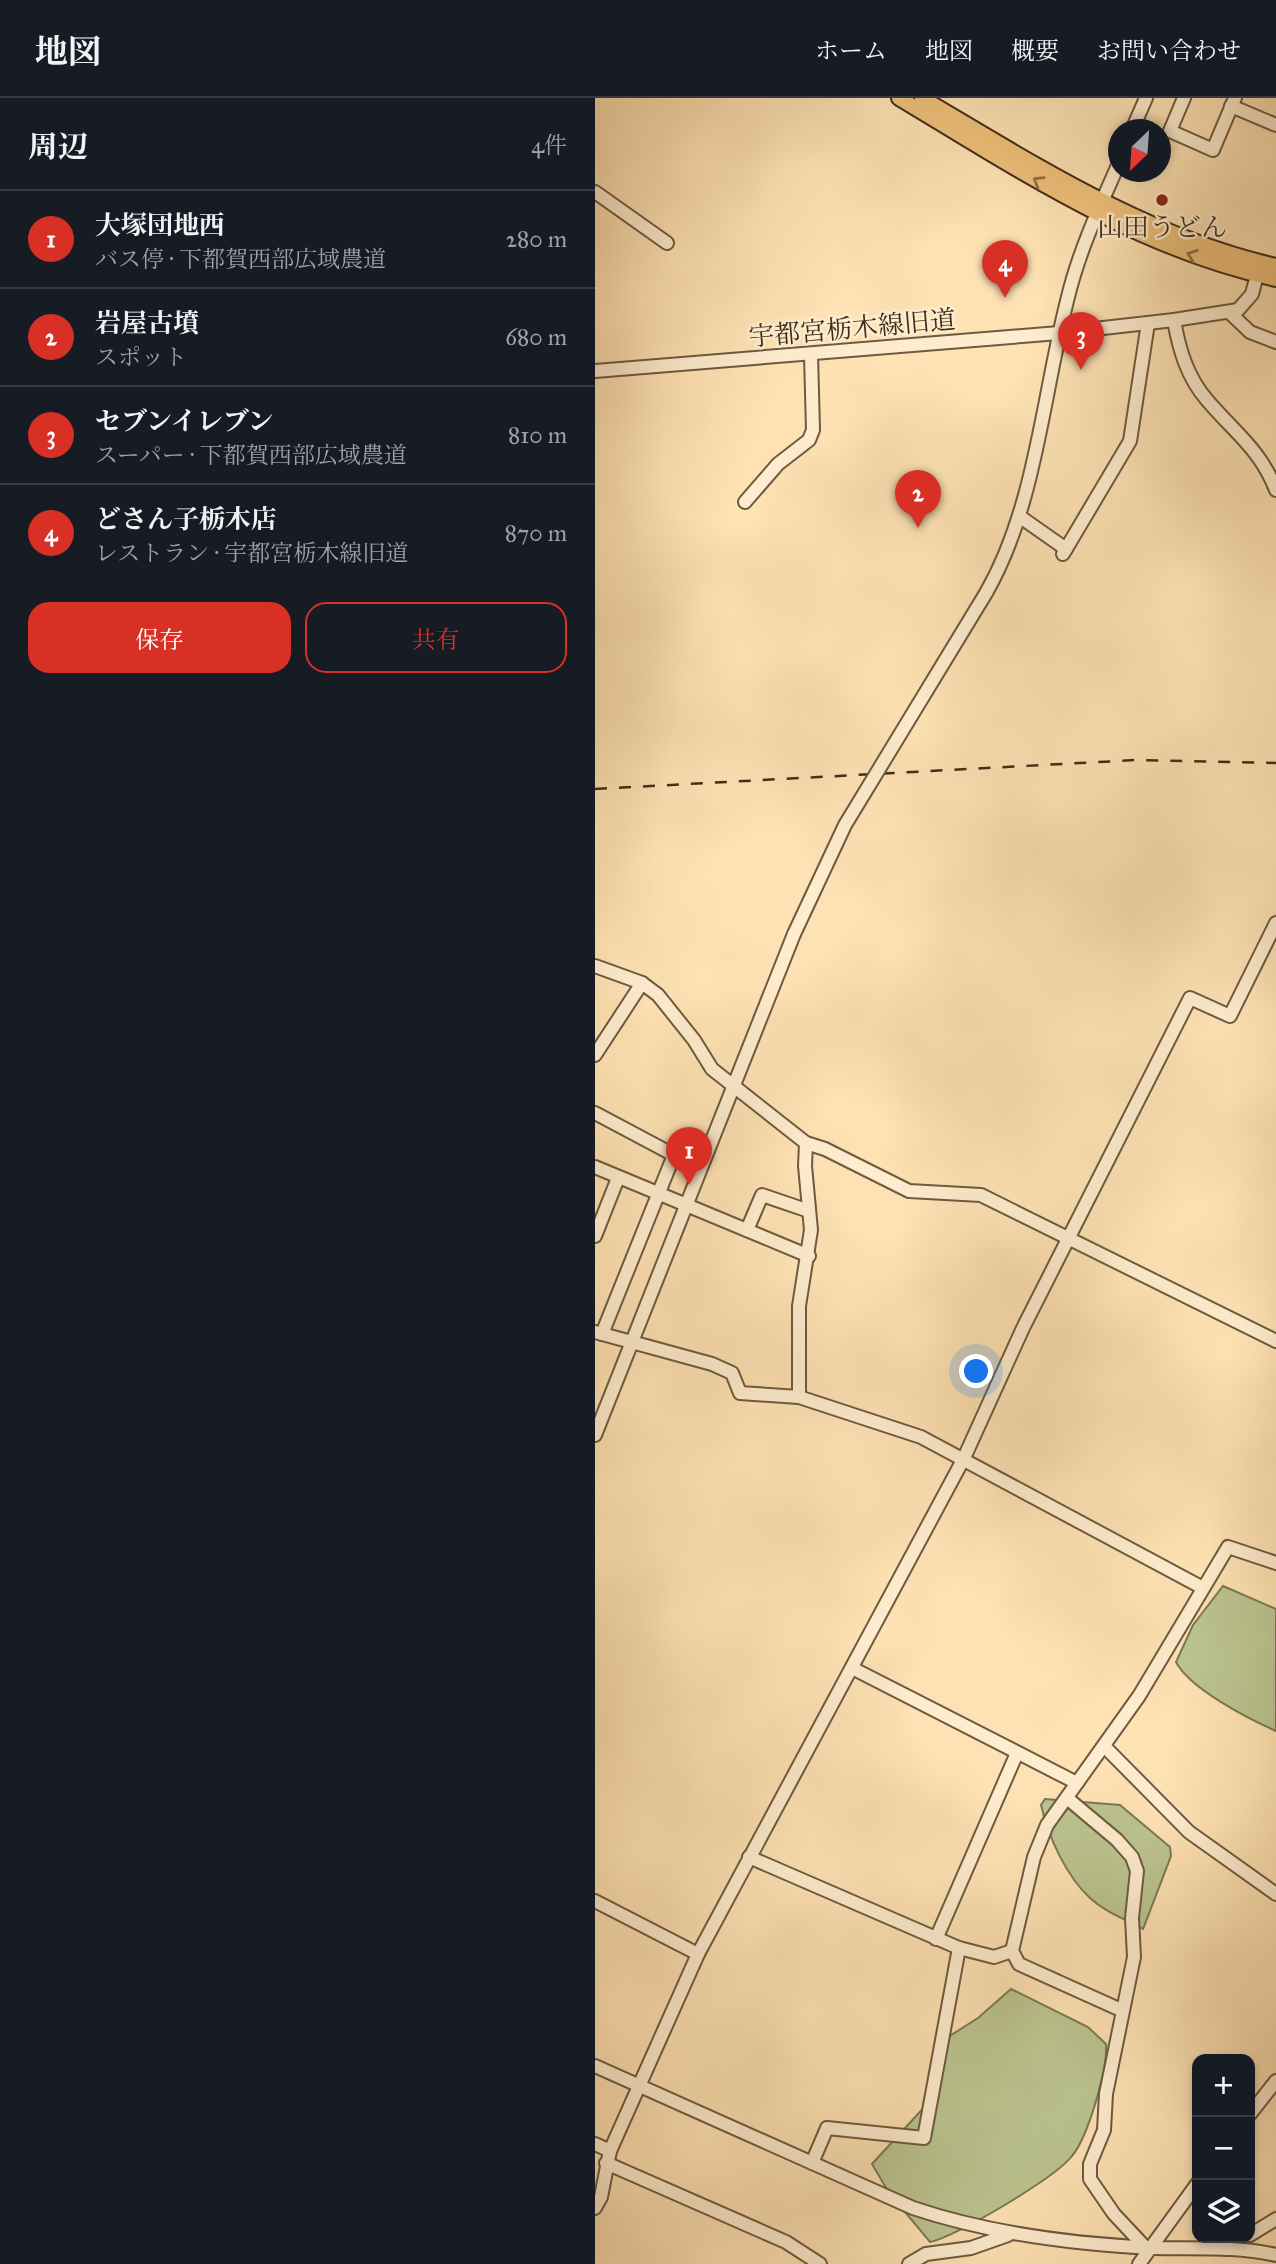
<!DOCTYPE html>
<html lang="ja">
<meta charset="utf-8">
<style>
body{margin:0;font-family:"IM FELL Great Primer","Noto Serif JP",serif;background:#20242c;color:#f1f3f6}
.controls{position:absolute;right:21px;bottom:21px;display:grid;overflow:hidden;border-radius:14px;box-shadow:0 4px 10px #0003}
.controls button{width:63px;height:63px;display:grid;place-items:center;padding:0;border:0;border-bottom:2px solid #363941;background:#171b24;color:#f1f3f6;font:35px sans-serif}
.compass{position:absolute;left:513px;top:21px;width:63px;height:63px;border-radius:50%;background:#171b24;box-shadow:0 4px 10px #0003;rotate:205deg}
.you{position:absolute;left:382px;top:1274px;width:24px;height:24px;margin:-18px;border:5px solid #fff;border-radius:50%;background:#1a73e8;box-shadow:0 0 0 10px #1a73e833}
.badge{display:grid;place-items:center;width:46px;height:46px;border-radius:50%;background:#d93025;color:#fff;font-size:23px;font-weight:700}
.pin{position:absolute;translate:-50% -58px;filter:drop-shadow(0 2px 4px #0008)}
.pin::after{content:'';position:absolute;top:37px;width:24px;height:21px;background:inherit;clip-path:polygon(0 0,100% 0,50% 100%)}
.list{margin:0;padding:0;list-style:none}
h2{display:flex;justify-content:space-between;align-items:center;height:91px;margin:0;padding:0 28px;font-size:30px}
h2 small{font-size:23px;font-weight:400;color:#9ea1a6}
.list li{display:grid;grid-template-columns:46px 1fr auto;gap:21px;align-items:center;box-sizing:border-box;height:98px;padding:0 28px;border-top:2px solid #363941}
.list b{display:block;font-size:26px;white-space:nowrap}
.list p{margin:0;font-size:23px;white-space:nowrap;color:#9ea1a6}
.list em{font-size:23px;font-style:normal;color:#9ea1a6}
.actions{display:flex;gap:14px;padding:21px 28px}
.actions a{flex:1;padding:16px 0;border:2px solid #d93025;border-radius:21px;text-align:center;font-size:24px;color:#d93025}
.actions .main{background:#d93025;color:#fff}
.icon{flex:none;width:38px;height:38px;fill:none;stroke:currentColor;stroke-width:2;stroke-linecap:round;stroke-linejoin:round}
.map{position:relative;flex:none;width:681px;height:2166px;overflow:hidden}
header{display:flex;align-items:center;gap:42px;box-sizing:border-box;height:98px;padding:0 35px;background:#171b24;border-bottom:2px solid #363941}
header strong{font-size:33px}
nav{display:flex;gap:38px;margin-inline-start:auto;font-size:24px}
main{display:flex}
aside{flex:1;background:#171b24}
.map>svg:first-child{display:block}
</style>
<header>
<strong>地図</strong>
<nav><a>ホーム</a><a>地図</a><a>概要</a><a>お問い合わせ</a></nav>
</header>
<main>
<aside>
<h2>周辺<small>4件</small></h2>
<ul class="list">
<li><span class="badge">1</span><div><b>大塚団地西</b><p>バス停 · 下都賀西部広域農道</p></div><em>280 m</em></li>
<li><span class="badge">2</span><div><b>岩屋古墳</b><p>スポット</p></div><em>680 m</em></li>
<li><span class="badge">3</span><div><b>セブンイレブン</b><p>スーパー · 下都賀西部広域農道</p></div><em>810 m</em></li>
<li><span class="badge">4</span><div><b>どさん子栃木店</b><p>レストラン · 宇都宮栃木線旧道</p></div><em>870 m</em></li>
</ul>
<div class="actions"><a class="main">保存</a><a>共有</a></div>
</aside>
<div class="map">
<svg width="681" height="2166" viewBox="0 0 681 2166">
<rect width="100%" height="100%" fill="#fee2b3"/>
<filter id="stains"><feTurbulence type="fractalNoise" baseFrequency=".00286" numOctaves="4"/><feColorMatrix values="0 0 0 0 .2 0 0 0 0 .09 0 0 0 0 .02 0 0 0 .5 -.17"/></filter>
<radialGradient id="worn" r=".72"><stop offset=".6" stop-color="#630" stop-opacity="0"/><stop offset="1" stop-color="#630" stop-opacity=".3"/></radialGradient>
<g fill="#bbc490" stroke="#7c7854" stroke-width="2">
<path d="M 628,1488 L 681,1511 L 681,1633 C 654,1621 595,1591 581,1564 L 598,1527 Z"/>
<path d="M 450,1701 L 525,1707 L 575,1749 L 576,1758 L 548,1831 C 530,1821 510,1814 495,1800 C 471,1778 453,1738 446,1707 Z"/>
<path d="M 416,1891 L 493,1929 L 511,1946 C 513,1970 493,2039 477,2058 C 461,2079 361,2139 335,2144 L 294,2095 L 277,2066 L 334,2004 L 350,1941 L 383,1920 Z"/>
</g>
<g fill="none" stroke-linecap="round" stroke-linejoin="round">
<g stroke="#6e5a3f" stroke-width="16">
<g id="minor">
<path d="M 589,0 L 575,33 L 618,52 L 640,0"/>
<path d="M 636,8 L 681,27"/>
<path d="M 537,32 L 551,0"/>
<path d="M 0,94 L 72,145"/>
<path d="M 634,214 L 655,234 L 681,244"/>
<path d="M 579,222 C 584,251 592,279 612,302 C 639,334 665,351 681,392"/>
<path d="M 0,273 L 464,235 L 579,222 L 643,212 L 657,196 L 662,177"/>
<path d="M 150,404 L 183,366 L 214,342 L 218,332 L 216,257"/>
<path d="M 424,418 L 471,451"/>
<path d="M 468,456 L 535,343 L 553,225"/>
<path d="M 391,495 C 441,408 448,295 473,199 C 484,153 505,108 524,65"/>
<path d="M 0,868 L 47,885 L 63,897 L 99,942 L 117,971 L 211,1045 L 230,1051 L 314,1093 L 386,1097 L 681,1243"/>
<path d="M 0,957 L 47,885"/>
<path d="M 0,1015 L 79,1057 L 7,1236"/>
<path d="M 0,1069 L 214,1158"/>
<path d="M 152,1132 L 167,1097 L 214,1113"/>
<path d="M 0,1138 L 23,1080"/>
<path d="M 0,1234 L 117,1266 L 137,1275 L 145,1295 L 204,1299 L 326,1339 L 608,1490"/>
<path d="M 204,1299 L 204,1208 L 216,1132 L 210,1068 L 211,1045"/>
<path d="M 0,1337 L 199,836"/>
<path d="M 257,1570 L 482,1685"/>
<path d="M 510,1649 L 594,1734 L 681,1796"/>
<path d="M 472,1700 L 522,1742 L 537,1759 L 542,1773 L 537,1820 L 539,1859 L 511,1996 L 509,2032 L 495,2066 L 495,2081 L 519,2116 L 550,2149"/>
<path d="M 154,1759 L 364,1850 L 399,1859 L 417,1853"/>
<path d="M 0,1803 L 103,1856"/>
<path d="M 341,1841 L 422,1655"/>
<path d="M 526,1912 L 424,1866 L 417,1853 L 439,1759 L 452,1727 L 544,1598 L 633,1449 L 681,1465"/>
<path d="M 0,1968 L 318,2110 C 395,2136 477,2146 559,2150 C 600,2151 641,2148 681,2157"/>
<path d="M 655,2016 L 681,1983"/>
<path d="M 0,2046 L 15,2053"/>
<path d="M 11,2065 L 191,2144 L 225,2166"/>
<path d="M 217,2065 L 232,2030 L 329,2040 L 364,1850"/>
<path d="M 0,2110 L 6,2099 L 15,2053 L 103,1856 L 369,1360 L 428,1230 L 595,900 L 635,918 L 681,825"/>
<path d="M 655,2137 L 681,2121"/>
<path d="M 314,2166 L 331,2156 L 376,2150 L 413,2137"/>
<path d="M 544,2166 L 602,2086"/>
</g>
</g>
<g stroke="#3e2d18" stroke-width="18">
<g id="major">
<path d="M 304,0 C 424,72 542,151 681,181"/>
<path d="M 327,0 C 439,66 552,139 681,168"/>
</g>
</g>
<use href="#minor" stroke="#feecce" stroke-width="12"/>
<use href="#major" stroke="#efc17a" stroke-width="14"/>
<path stroke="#3e2d18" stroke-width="2.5" stroke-dasharray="12 12" stroke-linecap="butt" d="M 0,691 L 541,662 L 681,665"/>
<g stroke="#6e5a3f" stroke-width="16" stroke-linecap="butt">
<path id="minor-bridge" d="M 199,836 L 250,727 L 391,495"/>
</g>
<use href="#minor-bridge" stroke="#feecce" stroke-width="12"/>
</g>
<defs><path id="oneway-chevron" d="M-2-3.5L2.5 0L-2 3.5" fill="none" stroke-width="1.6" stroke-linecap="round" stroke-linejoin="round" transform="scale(1.75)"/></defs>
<g stroke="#8e7044">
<use href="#oneway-chevron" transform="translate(443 83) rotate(-149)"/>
<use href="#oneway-chevron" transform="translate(597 157) rotate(-160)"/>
</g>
<circle fill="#8f2418" stroke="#feecce" stroke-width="2.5" cx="567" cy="102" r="7"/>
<g text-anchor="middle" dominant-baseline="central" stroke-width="5" stroke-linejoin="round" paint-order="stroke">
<g font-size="26" fill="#3e2d18" stroke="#feecce">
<text x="567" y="129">山田うどん</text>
</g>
<g font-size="26" fill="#3e2d18" stroke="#feecce">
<text transform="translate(257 230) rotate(-5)">宇都宮栃木線旧道</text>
</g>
</g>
<rect width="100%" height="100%" filter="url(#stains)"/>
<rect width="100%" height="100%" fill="url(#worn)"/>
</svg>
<div class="controls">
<button>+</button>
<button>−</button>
<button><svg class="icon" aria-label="layers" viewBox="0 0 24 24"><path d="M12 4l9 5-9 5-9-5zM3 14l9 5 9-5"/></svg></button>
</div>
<svg class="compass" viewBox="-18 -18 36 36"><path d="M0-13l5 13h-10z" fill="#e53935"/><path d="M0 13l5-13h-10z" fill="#9ea1a6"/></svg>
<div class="you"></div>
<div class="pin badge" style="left:94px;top:1087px">1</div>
<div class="pin badge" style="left:323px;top:430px">2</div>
<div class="pin badge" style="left:486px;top:272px">3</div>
<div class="pin badge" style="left:410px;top:200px">4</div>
</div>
</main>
